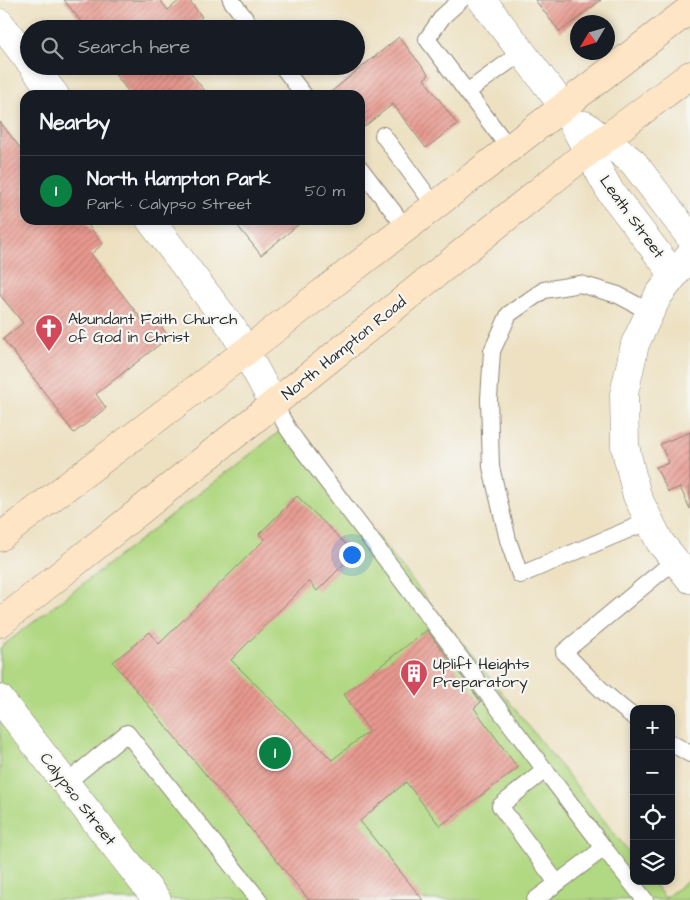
<!DOCTYPE html>
<meta charset="utf-8">
<style>
body{margin:0;font-family:"Architects Daughter",sans-serif;background:#20242c;color:#f1f3f6}
.controls{position:absolute;right:15px;bottom:15px;display:grid;overflow:hidden;border-radius:10px;box-shadow:0 2px 8px #0003}
.controls button{width:45px;height:45px;display:grid;place-items:center;padding:0;border:0;border-bottom:1px solid #363941;background:#171b24;color:#f1f3f6;font:25px sans-serif}
.compass{position:absolute;left:570px;top:15px;width:45px;height:45px;border-radius:50%;background:#171b24;box-shadow:0 2px 8px #0003;rotate:232deg}
.you{position:absolute;left:351px;top:554px;width:18px;height:18px;margin:-12px;border:4px solid #fff;border-radius:50%;background:#1a73e8;box-shadow:0 0 0 8px #1a73e833}
.badge{display:grid;place-items:center;width:32px;height:32px;border-radius:50%;background:#0b8043;color:#fff;font-size:16px;font-weight:700}
.pin{position:absolute;translate:-50% -50%;border:2px solid #fff;box-shadow:0 1px 5px #0006}
.list{margin:0;padding:0;list-style:none}
h2{display:flex;justify-content:space-between;align-items:center;height:65px;margin:0;padding:0 20px;font-size:21px}
h2 small{font-size:16px;font-weight:400;color:#9ea1a6}
.list li{display:grid;grid-template-columns:32px 1fr auto;gap:15px;align-items:center;box-sizing:border-box;height:70px;padding:0 20px;border-top:1px solid #363941}
.list b{display:block;font-size:19px;white-space:nowrap}
.list p{margin:0;font-size:16px;white-space:nowrap;color:#9ea1a6}
.list em{font-size:16px;font-style:normal;color:#9ea1a6}
.icon{flex:none;width:28px;height:28px;fill:none;stroke:currentColor;stroke-width:2;stroke-linecap:round;stroke-linejoin:round}
.map{position:relative;flex:none;width:690px;height:900px;overflow:hidden}
.search{position:absolute;background:#171b24;box-shadow:0 2px 8px #0003;left:20px;top:20px;width:345px;height:55px;display:flex;align-items:center;gap:12px;box-sizing:border-box;padding:0 18px;border-radius:28px;color:#9ea1a6;font-size:19px}
.panel{position:absolute;background:#171b24;box-shadow:0 2px 8px #0003;left:20px;top:90px;width:345px;height:135px;border-radius:15px}
.map>svg:first-child{display:block}
</style>
<div class="map">
<svg width="690" height="900" viewBox="0 0 690 900">
<defs>
<pattern id="building-hatch" width="6" height="6" patternUnits="userSpaceOnUse" patternTransform="scale(1.25)"><rect width="6" height="6" fill="#e8998f"/><path d="M-1 1l2-2M0 6l6-6M5 7l2-2" fill="none" stroke="#bc7d75"/></pattern>
</defs>
<rect width="100%" height="100%" fill="#f6f6f2"/>
<filter id="ink" filterUnits="userSpaceOnUse"><feTurbulence type="fractalNoise" baseFrequency=".02" numOctaves="2"/><feDisplacementMap in="SourceGraphic" scale="10" xChannelSelector="R" yChannelSelector="G"/><feConvolveMatrix kernelMatrix="1 2 1 2 8 2 1 2 1" color-interpolation-filters="sRGB"/></filter>
<filter id="wash" filterUnits="userSpaceOnUse"><feTurbulence type="fractalNoise" baseFrequency=".0096" numOctaves="4" result="noise"/><feDisplacementMap in="SourceGraphic" scale="20" xChannelSelector="R" yChannelSelector="G"/><feGaussianBlur stdDeviation="1.12" result="paint"/><feColorMatrix in="noise" values="0 0 0 0 0 0 0 0 0 0 0 0 0 0 0 0 0 1.4 0 .05"/><feComposite in="paint" operator="in"/></filter>
<g filter="url(#wash)">
<rect width="100%" height="100%" fill="#ede1c2"/>
<path fill="#b1d882" stroke="#6e8256" d="M 288,425 L 634,858 L 634,881 L 652,881 L 665,898 L 690,879 L 690,900 L 0,900 L 0,648 Z"/>
<g id="blocks">
<g fill="url(#building-hatch)">
<path d="M 64,0 L 160,0 L 168,10 L 180,0 L 189,0 L 202,17 L 188,29 L 87,29 Z"/>
<path d="M 535,0 L 601,0 L 560,32 Z"/>
<path d="M 399,37 L 429,75 L 424,79 L 457,124 L 426,148 L 393,104 L 360,130 L 360,95 L 327,95 Z"/>
<path d="M 109,66 L 185,66 L 208,95 L 131,95 Z"/>
<path d="M 0,122 L 25,154 L 25,220 L 84,220 L 103,244 L 91,254 L 143,321 L 152,314 L 169,337 L 96,394 L 106,408 L 74,433 L 58,412 L 59,411 L 3,339 L 23,323 L 0,295 Z"/>
<path d="M 233,220 L 304,220 L 261,255 Z"/>
<path d="M 690,432 L 690,509 L 680,487 L 668,492 L 656,467 L 669,463 L 660,444 Z"/>
<path d="M 297,496 L 355,553 L 317,591 L 309,581 L 231,660 L 332,760 L 369,731 L 344,694 L 427,630 L 481,702 L 474,708 L 518,768 L 440,826 L 406,782 L 360,821 L 423,900 L 309,900 L 113,662 L 150,632 L 159,644 L 265,539 L 259,534 Z"/>
</g>
</g>
</g>
<g filter="url(#ink)">
<use href="#blocks" fill-opacity="0" stroke="#8c8676" stroke-width="1"/>
<g fill="none" stroke-linecap="round" stroke-linejoin="round">
<g stroke="#8c8676" stroke-width="18">
<g id="service">
<path d="M 231,0 L 253,29"/>
<path d="M 461,0 L 443,16 L 427,39 L 509,148"/>
<path d="M 282,66 L 304,95"/>
<path d="M 467,92 L 522,52"/>
<path d="M 383,135 L 435,206"/>
<path d="M 360,168 L 406,228"/>
<path d="M 274,404 L 288,429 L 297,442 L 604,848"/>
<path d="M 649,521 L 520,575 L 508,540 L 491,467 L 489,399 L 492,351 L 509,314 L 544,290 L 580,284 L 618,295 L 650,312"/>
<path d="M 634,717 C 608,698 586,675 564,652 L 675,560"/>
<path d="M 671,743 L 690,754"/>
<path d="M 545,770 L 500,806 L 557,883"/>
<path d="M 66,783 L 127,733 L 259,900"/>
<path d="M 535,900 L 604,848 L 645,900"/>
</g>
</g>
<g stroke="#8c8676" stroke-width="29">
<g id="minor">
<path d="M 482,0 L 563,106 L 610,191 L 674,275"/>
<path d="M 0,23 L 29,61"/>
<path d="M 33,66 L 55,95"/>
<path d="M 585,125 L 633,162 L 690,237"/>
<path d="M 150,220 L 233,329 L 274,404"/>
<path d="M 690,255 L 658,296 L 650,312 L 635,344 L 624,394 L 625,446 L 637,496 L 660,542 L 690,579"/>
<path d="M 0,699 L 157,900"/>
</g>
</g>
<g stroke="#8c8676" stroke-width="29">
<g id="secondary">
<path d="M 0,537 L 245,352 L 690,9"/>
<path d="M 0,623 L 588,152 L 690,75"/>
</g>
</g>
<use href="#service" stroke="#fff" stroke-width="16"/>
<use href="#minor" stroke="#fff" stroke-width="28"/>
<use href="#secondary" stroke="#fde5c5" stroke-width="28"/>
</g>
</g>
<defs>
<g id="church-pin" transform="scale(1.4375)"><path d="M0 17L-7.5 6A9.5 9.5 0 1 1 7.5 6Z" fill="#d1495b" stroke="#f6f6f2"/><path d="M-1.2-6h2.4v3.5h3.3v2.4h-3.3V6h-2.4V-.1h-3.3v-2.4h3.3Z" fill="#fff"/></g>
<g id="building-pin" transform="scale(1.4375)"><path d="M0 17L-7.5 6A9.5 9.5 0 1 1 7.5 6Z" fill="#d1495b" stroke="#f6f6f2"/><path d="M-4-6H4V6H1V3H-1V6H-4ZM-2.5-4.3h1.7v1.8h-1.7ZM.8-4.3h1.7v1.8H.8ZM-2.5-1h1.7V.8h-1.7ZM.8-1h1.7V.8H.8Z" fill="#fff"/></g>
</defs>
<g fill-rule="evenodd">
<use href="#church-pin" x="49" y="328"/>
<use href="#building-pin" x="414" y="673"/>
</g>
<g text-anchor="middle" dominant-baseline="central" stroke-width="4.5" stroke-linejoin="round" paint-order="stroke">
<g font-size="16" fill="#2b2b2b" stroke="#f6f6f2">
<text transform="translate(632 217) rotate(54)">Leath Street</text>
<text transform="translate(344 348) rotate(-39)">North Hampton Road</text>
<text transform="translate(78 799) rotate(52)">Calypso Street</text>
</g>
<g font-size="16" fill="#2b2b2b" stroke="#f6f6f2" text-anchor="start">
<text x="68" y="319">Abundant Faith Church<tspan x="68" dy="18">of God in Christ</tspan></text>
<text x="433" y="664">Uplift Heights<tspan x="433" dy="18">Preparatory</tspan></text>
</g>
</g>
</svg>
<div class="controls">
<button>+</button>
<button>−</button>
<button><svg class="icon" aria-label="locate" viewBox="0 0 24 24"><circle cx="12" cy="12" r="6"/><path d="M12 2v4M12 18v4M2 12h4M18 12h4"/></svg></button>
<button><svg class="icon" aria-label="layers" viewBox="0 0 24 24"><path d="M12 4l9 5-9 5-9-5zM3 14l9 5 9-5"/></svg></button>
</div>
<svg class="compass" viewBox="-18 -18 36 36"><path d="M0-13l5 13h-10z" fill="#e53935"/><path d="M0 13l5-13h-10z" fill="#9ea1a6"/></svg>
<div class="you"></div>
<div class="pin badge" style="left:275px;top:753px">1</div>
<div class="search"><svg class="icon" aria-label="search" viewBox="0 0 24 24"><circle cx="10" cy="10" r="6"/><path d="M15 15l6 6"/></svg>Search here</div>
<section class="panel">
<h2>Nearby<small></small></h2>
<ul class="list">
<li><span class="badge">1</span><div><b>North Hampton Park</b><p>Park · Calypso Street</p></div><em>50 m</em></li>
</ul>
</section>
</div>
